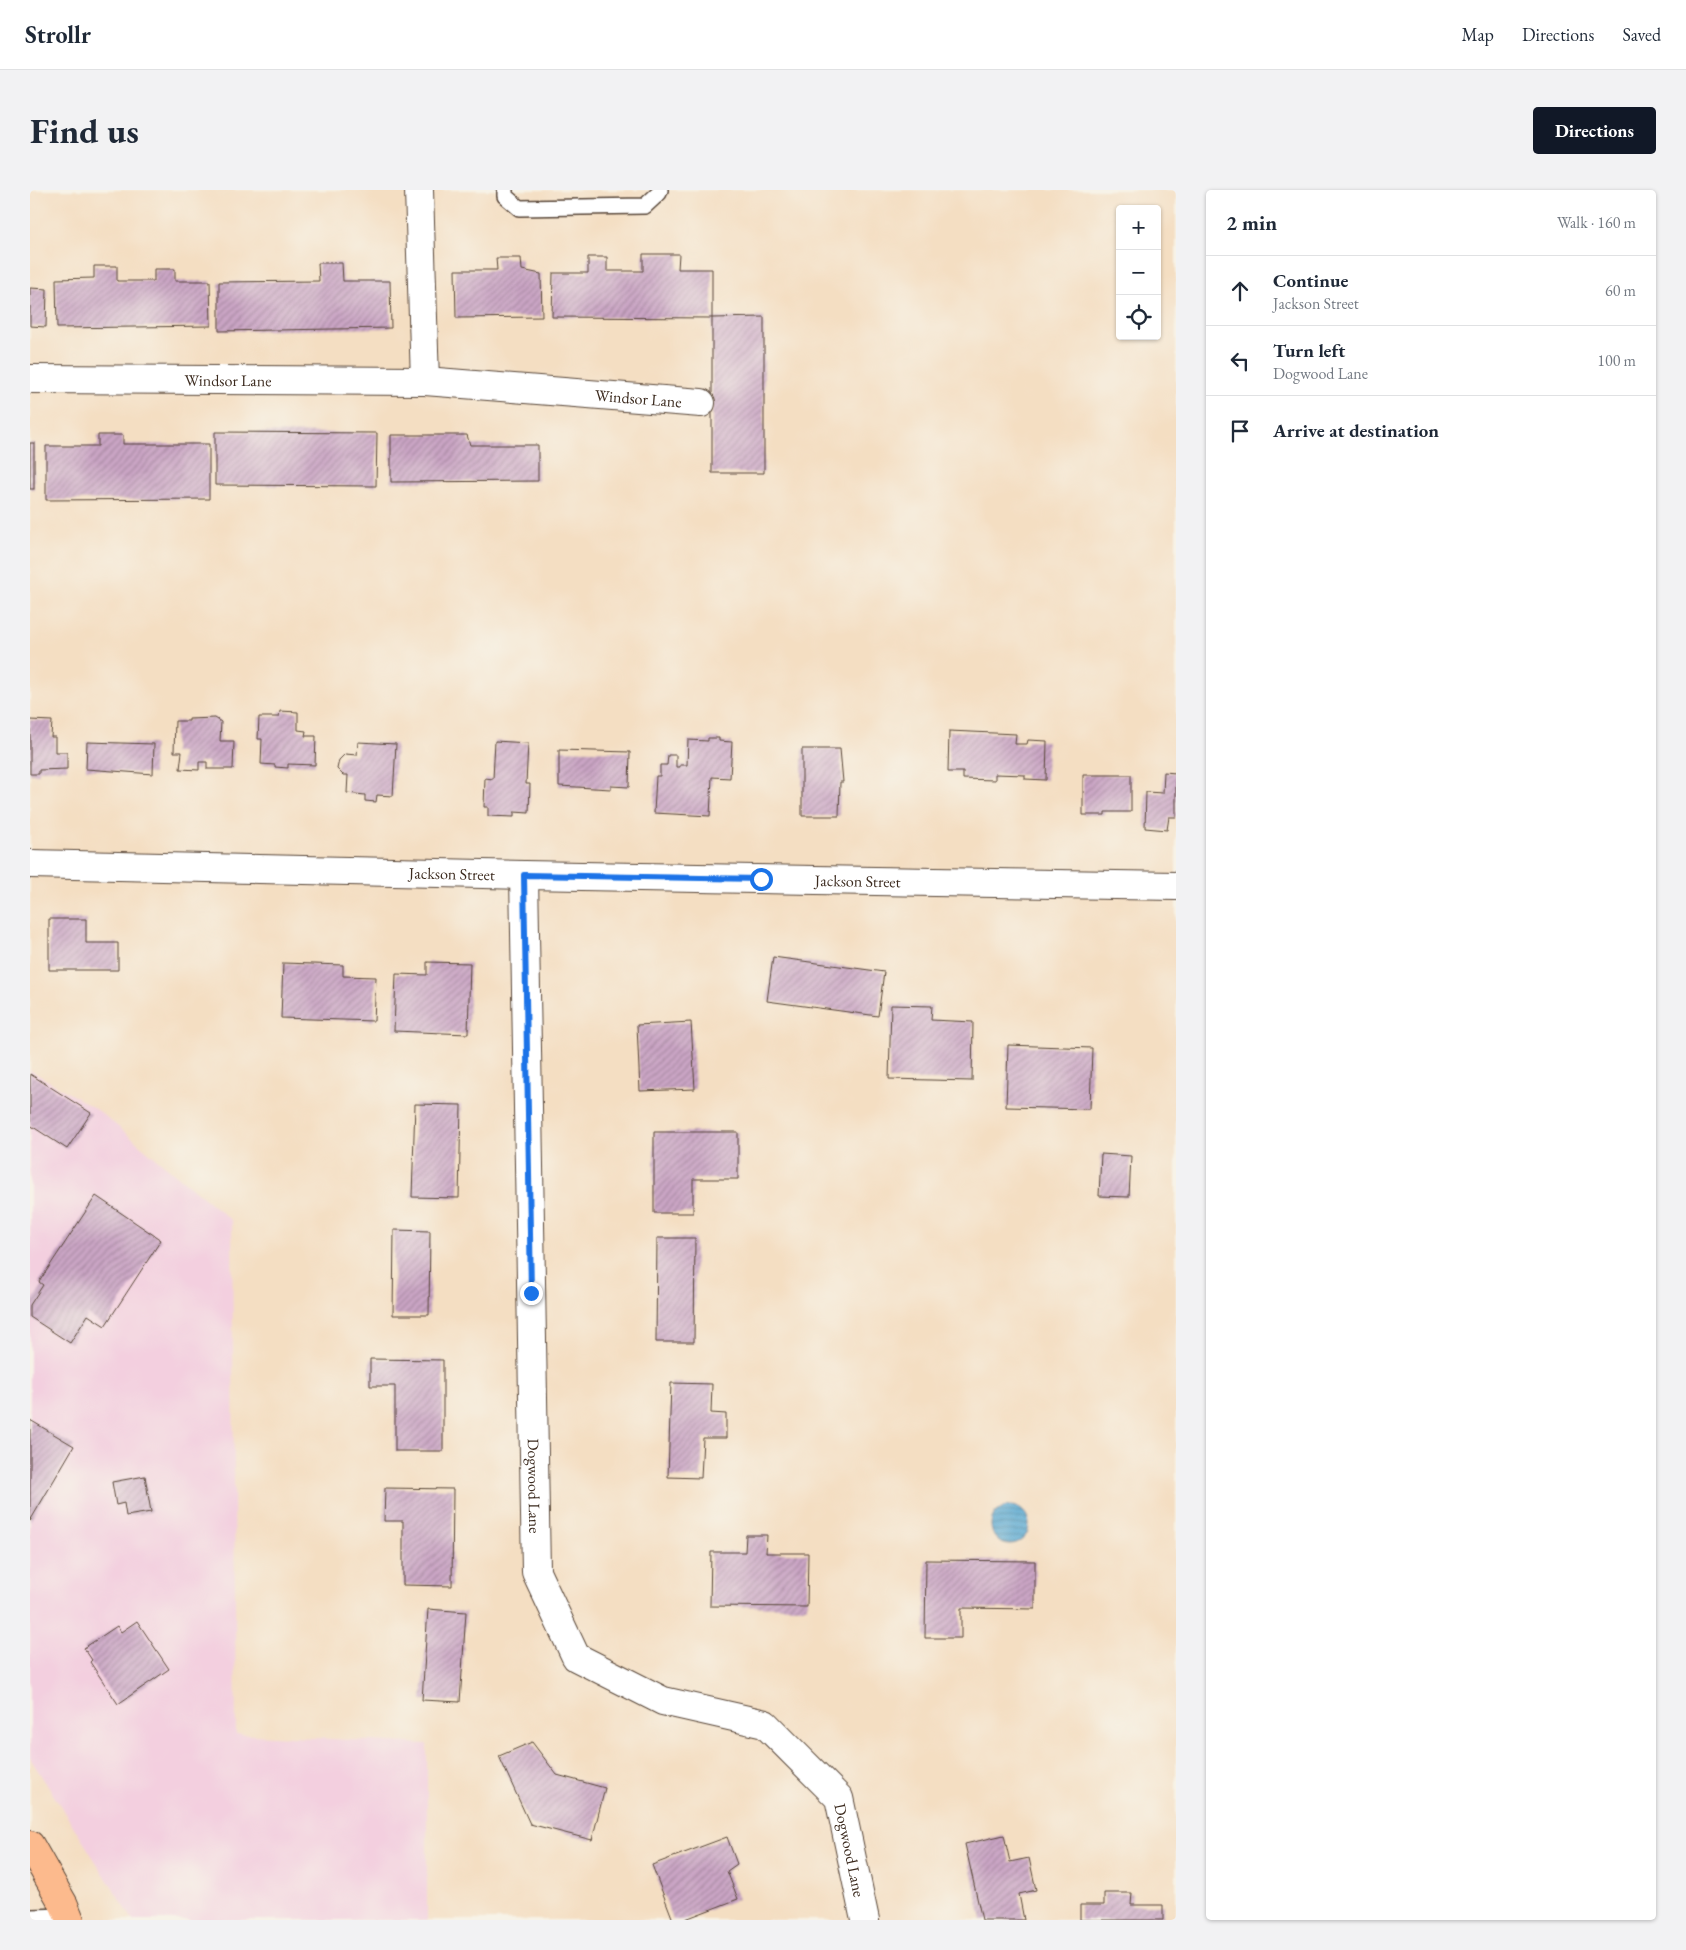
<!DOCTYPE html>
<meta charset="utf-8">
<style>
body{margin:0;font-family:"EB Garamond",serif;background:#f2f2f3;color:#1f2937}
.controls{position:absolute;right:15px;top:15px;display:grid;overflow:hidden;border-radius:5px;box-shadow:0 1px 4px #0004}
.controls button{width:45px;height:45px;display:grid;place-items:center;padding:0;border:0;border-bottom:1px solid #e0e1e3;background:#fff;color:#1f2937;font:25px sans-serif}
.stop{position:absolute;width:15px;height:15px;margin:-11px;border:4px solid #1a73e8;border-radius:50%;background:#fff}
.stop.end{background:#1a73e8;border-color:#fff;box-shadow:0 1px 5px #0008}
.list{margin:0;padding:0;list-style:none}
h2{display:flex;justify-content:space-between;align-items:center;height:65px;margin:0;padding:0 20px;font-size:21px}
h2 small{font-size:16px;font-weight:400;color:#747a83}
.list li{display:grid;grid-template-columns:32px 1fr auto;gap:15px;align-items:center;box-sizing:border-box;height:70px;padding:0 20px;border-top:1px solid #e0e1e3}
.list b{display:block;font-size:19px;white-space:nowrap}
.list p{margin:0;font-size:16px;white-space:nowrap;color:#747a83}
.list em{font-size:16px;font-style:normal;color:#747a83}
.icon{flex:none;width:28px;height:28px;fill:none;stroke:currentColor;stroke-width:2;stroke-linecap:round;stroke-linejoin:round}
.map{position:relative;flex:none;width:1146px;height:1730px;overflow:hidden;border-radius:5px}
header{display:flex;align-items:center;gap:30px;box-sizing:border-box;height:70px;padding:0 25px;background:#fff;border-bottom:1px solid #e0e1e3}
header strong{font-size:24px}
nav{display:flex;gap:28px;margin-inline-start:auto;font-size:18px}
.intro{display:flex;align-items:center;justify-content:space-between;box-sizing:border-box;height:120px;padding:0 30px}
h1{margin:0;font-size:35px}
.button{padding:12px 22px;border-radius:5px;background:#111827;color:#fff;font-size:18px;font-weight:700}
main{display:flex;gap:30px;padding:0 30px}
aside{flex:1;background:#fff;border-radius:5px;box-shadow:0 1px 4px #0004}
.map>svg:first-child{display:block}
</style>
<header>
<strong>Strollr</strong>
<nav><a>Map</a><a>Directions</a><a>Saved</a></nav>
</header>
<div class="intro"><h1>Find us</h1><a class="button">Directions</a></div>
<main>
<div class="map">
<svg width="1146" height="1730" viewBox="0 0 1146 1730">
<defs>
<pattern id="water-rules" width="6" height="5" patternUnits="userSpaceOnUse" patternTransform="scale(1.25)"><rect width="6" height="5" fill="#56a7d1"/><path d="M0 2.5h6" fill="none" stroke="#4888a9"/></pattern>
<pattern id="building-hatch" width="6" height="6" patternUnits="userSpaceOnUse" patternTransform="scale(1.25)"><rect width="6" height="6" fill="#caa5c5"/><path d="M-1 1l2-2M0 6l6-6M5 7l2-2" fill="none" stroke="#a5879f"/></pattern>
</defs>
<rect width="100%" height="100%" fill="#f7f3e8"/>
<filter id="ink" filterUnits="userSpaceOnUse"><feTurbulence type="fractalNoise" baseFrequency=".02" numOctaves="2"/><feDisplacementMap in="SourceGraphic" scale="10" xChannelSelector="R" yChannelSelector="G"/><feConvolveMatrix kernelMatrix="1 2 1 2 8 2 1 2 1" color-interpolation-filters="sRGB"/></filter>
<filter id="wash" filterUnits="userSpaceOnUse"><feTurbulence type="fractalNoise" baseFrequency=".0096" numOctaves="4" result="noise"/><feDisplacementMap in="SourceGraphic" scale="20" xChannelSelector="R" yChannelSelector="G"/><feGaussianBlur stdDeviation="1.12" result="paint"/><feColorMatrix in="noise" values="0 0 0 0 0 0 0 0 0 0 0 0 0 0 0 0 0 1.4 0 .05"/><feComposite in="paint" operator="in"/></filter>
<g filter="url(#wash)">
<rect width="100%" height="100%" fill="#f4dec2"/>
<path fill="#f3cfdf" d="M 0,880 L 69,921 L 202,1031 L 206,1544 L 397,1554 L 397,1730 L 103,1730 L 0,1568 Z"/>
<circle fill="url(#water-rules)" stroke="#486878" cx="980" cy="1335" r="19"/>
<g id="blocks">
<g fill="url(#building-hatch)">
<path d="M 613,64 L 649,64 L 648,79 L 682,79 L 682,128 L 522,127 L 523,83 L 558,83 L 558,67 L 577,67 L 577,81 L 613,81 Z"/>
<path d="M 466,68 L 491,68 L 492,80 L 511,84 L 512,127 L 426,128 L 425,80 L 467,80 Z"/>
<path d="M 288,73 L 312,73 L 313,91 L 360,91 L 361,138 L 189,141 L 189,92 L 289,91 Z"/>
<path d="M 64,76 L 87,76 L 87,91 L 124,91 L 124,79 L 145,79 L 145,91 L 180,91 L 181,136 L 27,138 L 26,89 L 64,88 Z"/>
<path d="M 0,98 L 17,99 L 16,137 L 0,136 Z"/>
<path d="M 734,127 L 734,283 L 682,283 L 682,128 Z"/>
<path d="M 185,242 L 347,243 L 346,296 L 185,295 Z"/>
<path d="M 68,245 L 93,245 L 93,254 L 179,254 L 179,309 L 16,310 L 16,256 L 68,256 Z"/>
<path d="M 361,245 L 437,245 L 440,255 L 508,255 L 508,291 L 361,292 Z"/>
<rect x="0" y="253" width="4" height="46"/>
<path d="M 250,521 L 268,522 L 268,540 L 276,541 L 275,546 L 286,546 L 285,575 L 258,574 L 258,578 L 245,577 L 245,575 L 231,574 L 232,549 L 228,549 L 229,527 L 249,527 Z"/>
<path d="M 185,528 L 191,532 L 190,551 L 204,551 L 203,579 L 177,579 L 177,572 L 169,572 L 169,580 L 150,579 L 152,562 L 144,562 L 145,531 L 159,531 L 159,529 Z"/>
<path d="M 0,530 L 22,531 L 21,547 L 25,547 L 25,562 L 37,562 L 37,579 L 9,580 L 9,584 L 0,584 Z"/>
<path d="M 919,541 L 986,544 L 985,554 L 997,554 L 998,550 L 1017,551 L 1016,590 L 995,589 L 995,585 L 965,584 L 965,590 L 933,589 L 933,582 L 918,582 Z"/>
<path d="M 678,548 L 689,548 L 689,551 L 702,552 L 700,588 L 682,587 L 680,626 L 624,623 L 626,586 L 630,586 L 630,575 L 637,575 L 638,565 L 646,565 L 646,577 L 650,577 L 650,575 L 657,575 L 658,550 L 678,551 Z"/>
<path d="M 465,551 L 498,553 L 496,594 L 500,594 L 499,623 L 484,622 L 484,627 L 458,626 L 458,617 L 454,617 L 455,588 L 463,589 Z"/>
<path d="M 57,552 L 124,554 L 123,584 L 56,579 Z"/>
<path d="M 328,552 L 366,554 L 363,606 L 347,605 L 346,612 L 335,611 L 335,605 L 317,603 L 318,585 L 313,585 L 307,579 L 309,570 L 315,564 L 327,565 Z"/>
<path d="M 772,559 L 810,559 L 813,592 L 810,592 L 809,626 L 772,626 Z"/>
<path d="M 529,560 L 600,562 L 599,597 L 581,596 L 581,599 L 529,596 Z"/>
<path d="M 1134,582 L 1146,583 L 1146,627 L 1139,627 L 1137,640 L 1115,638 L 1116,602 L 1133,603 Z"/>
<path d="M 1053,585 L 1101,585 L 1101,622 L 1075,622 L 1075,625 L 1053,625 Z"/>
<path d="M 19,729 L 56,729 L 56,753 L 88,753 L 88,780 L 19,780 Z"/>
<path d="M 743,767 L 854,782 L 848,826 L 737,811 Z"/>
<path d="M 397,772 L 440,773 L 438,844 L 364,841 L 366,784 L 397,785 Z"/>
<path d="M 253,773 L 313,775 L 313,786 L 346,787 L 344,831 L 251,828 Z"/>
<path d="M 861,815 L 902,816 L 901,830 L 943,832 L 942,891 L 859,889 Z"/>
<path d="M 661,832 L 665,899 L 610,901 L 607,835 Z"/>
<path d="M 978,855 L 1062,858 L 1060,919 L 976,917 Z"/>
<path d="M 0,884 L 61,923 L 37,959 L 0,935 Z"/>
<path d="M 385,914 L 431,915 L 429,1008 L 382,1007 Z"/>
<path d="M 624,942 L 708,942 L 708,989 L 663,989 L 663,1023 L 624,1023 Z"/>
<path d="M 1071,964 L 1101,966 L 1099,1007 L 1069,1006 Z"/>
<path d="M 66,1006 L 131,1050 L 75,1136 L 58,1125 L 40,1153 L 0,1127 L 0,1115 L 13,1095 L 9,1092 Z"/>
<path d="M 364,1040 L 400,1041 L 399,1125 L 363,1125 Z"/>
<path d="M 627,1048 L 665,1048 L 664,1152 L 626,1152 Z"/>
<path d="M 340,1169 L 413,1170 L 413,1261 L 365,1261 L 365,1196 L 340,1196 Z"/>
<path d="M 641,1193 L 682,1194 L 681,1223 L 696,1224 L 696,1248 L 673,1248 L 671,1288 L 638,1287 Z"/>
<path d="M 0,1230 L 44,1256 L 0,1331 Z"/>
<path d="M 115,1286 L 121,1322 L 96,1326 L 94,1313 L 86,1315 L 82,1292 Z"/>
<path d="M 355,1298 L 423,1299 L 422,1396 L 373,1395 L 373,1331 L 354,1331 Z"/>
<path d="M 716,1345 L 737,1345 L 736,1363 L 778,1363 L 777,1417 L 680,1416 L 681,1362 L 715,1362 Z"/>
<path d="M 896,1370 L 1005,1371 L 1005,1419 L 931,1418 L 931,1448 L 895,1448 Z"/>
<path d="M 398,1419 L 436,1422 L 430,1512 L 392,1510 Z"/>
<path d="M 107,1431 L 139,1479 L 88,1514 L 60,1472 L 62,1470 L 54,1458 L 87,1436 L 91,1442 Z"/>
<path d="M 502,1552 L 527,1585 L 575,1598 L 562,1650 L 500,1634 L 469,1566 Z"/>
<path d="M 974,1645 L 980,1672 L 999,1668 L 1006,1700 L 989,1704 L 994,1730 L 952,1730 L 935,1654 Z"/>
<path d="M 697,1647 L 707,1674 L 697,1681 L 708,1709 L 653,1730 L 643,1730 L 622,1675 Z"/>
<path d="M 1074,1703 L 1102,1703 L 1101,1715 L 1133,1715 L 1133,1730 L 1050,1730 L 1050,1715 L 1074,1715 Z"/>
</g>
</g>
</g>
<g filter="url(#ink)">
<use href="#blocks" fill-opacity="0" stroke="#574537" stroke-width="1"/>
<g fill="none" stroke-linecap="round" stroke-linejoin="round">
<g stroke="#574537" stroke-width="18">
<g id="lane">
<path d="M 475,0 L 475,6 L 489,18 L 615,16 L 629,3 L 630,0"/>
<path d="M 0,1727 L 38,1726"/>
</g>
</g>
<g stroke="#574537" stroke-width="30">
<g id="street">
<path d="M 389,0 L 395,191"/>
<path id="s1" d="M 0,189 L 395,191 L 671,213"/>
<path id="s2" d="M 0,674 L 494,685 L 1146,696"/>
<path id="s3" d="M 494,685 L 506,1382 L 546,1467 L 633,1511 L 735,1534 L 809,1608 L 835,1730"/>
</g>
</g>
<g stroke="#574537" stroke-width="30">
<path id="primary" d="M 0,1655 L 34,1715 L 40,1730"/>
</g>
<use href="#lane" stroke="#fff" stroke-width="15"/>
<use href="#street" stroke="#fff" stroke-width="28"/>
<use href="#primary" stroke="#fcba8d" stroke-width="28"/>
</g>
</g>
<g fill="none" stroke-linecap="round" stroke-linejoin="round" filter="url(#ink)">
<path stroke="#1a73e8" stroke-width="6" d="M 501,1103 L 494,685 L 731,689"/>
</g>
<g text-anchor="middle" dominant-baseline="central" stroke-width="4.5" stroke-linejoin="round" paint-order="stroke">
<g font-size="16" fill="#3b2a1e" stroke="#f7f3e8">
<text stroke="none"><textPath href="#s1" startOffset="198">Windsor Lane</textPath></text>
<text stroke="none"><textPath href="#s1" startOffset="609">Windsor Lane</textPath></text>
<text stroke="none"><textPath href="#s2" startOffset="422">Jackson Street</textPath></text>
<text stroke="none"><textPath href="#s2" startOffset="828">Jackson Street</textPath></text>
<text stroke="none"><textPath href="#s3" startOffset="611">Dogwood Lane</textPath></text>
<text stroke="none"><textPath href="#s3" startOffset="1151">Dogwood Lane</textPath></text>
</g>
</g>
</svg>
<div class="controls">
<button>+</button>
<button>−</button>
<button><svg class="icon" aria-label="locate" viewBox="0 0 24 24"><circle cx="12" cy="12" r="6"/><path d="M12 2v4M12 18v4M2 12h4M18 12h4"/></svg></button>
</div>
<div class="stop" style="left:731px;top:689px"></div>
<div class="stop end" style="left:501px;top:1103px"></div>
</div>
<aside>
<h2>2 min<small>Walk · 160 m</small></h2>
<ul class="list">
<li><svg class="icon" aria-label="ahead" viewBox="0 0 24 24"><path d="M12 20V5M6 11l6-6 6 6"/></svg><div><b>Continue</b><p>Jackson Street</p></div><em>60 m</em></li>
<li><svg class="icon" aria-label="left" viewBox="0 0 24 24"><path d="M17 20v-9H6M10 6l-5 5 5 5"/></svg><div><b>Turn left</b><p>Dogwood Lane</p></div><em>100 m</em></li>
<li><svg class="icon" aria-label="arrive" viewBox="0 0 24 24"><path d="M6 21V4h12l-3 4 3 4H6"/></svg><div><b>Arrive at destination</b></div></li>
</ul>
</aside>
</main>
